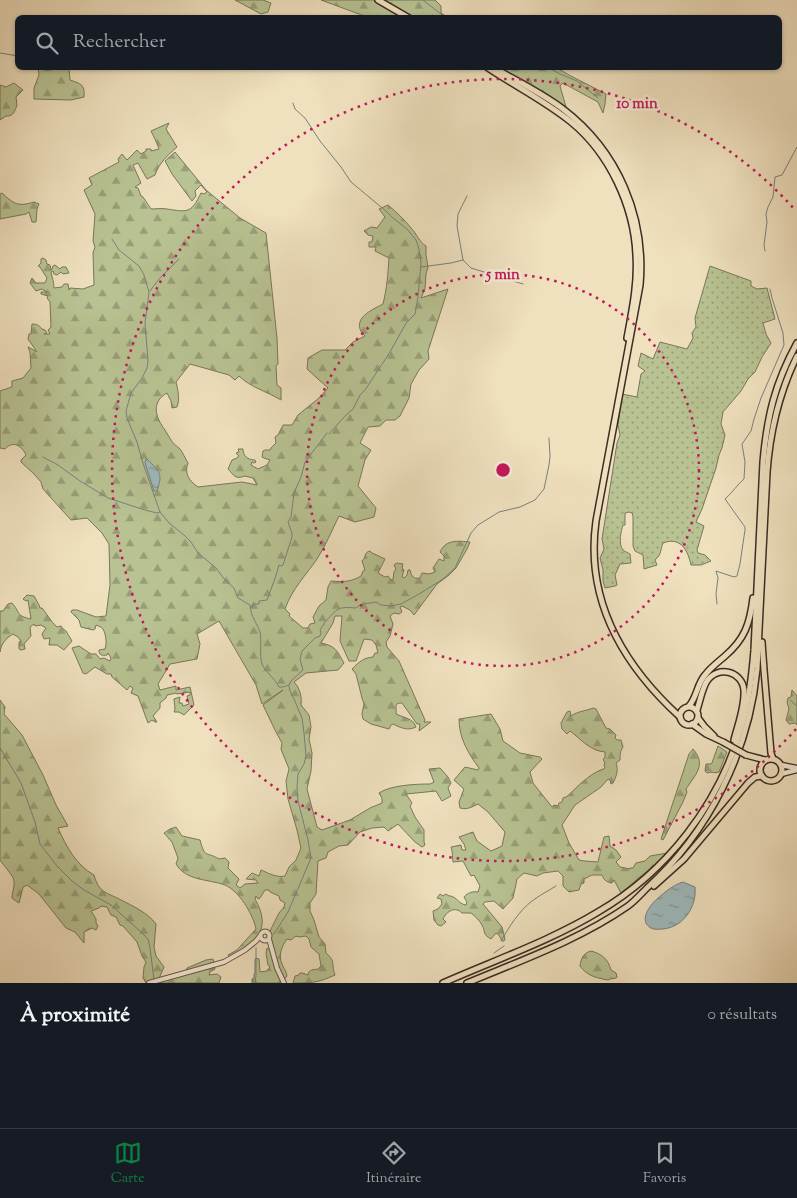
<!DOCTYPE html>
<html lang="fr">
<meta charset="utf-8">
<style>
body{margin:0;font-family:"Sorts Mill Goudy",serif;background:#242831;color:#f1f3f6}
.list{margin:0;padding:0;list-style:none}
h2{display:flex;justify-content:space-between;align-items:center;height:65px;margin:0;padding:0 20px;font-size:21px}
h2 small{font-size:16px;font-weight:400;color:#9ea1a6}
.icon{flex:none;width:28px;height:28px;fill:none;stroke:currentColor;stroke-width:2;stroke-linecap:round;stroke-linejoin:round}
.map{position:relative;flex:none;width:797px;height:983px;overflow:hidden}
.search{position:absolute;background:#171b24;box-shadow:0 1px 4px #0004;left:15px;right:15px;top:15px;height:55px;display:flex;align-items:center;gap:12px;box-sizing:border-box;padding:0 18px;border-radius:8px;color:#9ea1a6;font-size:19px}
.sheet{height:145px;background:#171b24}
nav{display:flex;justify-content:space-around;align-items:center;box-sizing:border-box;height:70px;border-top:1px solid #363941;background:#171b24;font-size:14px;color:#9ea1a6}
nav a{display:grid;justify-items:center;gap:2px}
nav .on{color:#0b8043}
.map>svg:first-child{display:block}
</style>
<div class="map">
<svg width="797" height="983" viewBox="0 0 797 983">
<defs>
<pattern id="grass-dots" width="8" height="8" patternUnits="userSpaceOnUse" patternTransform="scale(1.25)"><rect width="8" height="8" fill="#b8c292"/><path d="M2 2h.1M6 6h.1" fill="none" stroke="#979e77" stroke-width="1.8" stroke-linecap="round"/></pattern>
<pattern id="forest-firs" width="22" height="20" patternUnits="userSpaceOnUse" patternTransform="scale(1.25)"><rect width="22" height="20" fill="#b8c292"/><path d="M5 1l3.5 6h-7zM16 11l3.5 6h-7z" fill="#979e77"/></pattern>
<pattern id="water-ripples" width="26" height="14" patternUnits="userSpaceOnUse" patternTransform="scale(1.25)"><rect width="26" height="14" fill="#9fbabc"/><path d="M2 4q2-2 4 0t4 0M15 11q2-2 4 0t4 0" fill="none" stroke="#839799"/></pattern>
</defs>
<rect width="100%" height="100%" fill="#efe0be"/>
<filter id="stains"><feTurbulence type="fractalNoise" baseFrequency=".004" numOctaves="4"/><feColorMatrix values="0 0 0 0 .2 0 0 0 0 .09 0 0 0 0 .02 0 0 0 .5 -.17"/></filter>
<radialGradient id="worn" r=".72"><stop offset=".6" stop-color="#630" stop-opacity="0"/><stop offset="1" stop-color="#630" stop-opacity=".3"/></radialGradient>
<path fill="url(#grass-dots)" stroke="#79775c" d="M 710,266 L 751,281 L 751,286 L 757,289 L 767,288 L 775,319 L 763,323 L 766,334 L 771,343 L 762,357 L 755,372 L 748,379 L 741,391 L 723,412 L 721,424 L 725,435 L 722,448 L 719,455 L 716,468 L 702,509 L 696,522 L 704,526 L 697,550 L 698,553 L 705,555 L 711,561 L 701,565 L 691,565 C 688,551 681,536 663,543 C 660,550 662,554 655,560 L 657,565 L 644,569 L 643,555 L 635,551 L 633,546 L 633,516 L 632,513 L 629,512 L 625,513 L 625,525 L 623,525 C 621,531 618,544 623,550 C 624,551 628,553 630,554 L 631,563 L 620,564 L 615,575 L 617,585 L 615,586 L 605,588 L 603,581 L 603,570 L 600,558 L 604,549 L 602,539 L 617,443 L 620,435 L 618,425 L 622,394 L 637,397 L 641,374 L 645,371 L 638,366 L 641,353 L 653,359 L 660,342 L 687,349 L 693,338 L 692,333 L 696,327 L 695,318 Z"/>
<g fill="url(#forest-firs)" stroke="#79775c">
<path d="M 235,0 L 263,0 L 271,3 L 268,12 L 261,14 Z"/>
<path d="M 321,0 L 435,0 L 441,6 L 441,13 L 447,17 L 367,17 Z"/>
<path d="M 38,68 L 69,68 L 70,80 C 81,84 85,84 84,97 L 71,100 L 34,99 L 34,88 L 39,75 Z"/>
<path d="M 501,68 L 557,68 L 569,75 L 606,94 L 605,104 L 603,113 L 598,102 L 563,83 L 560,86 L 566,107 L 547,94 Z"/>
<path d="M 14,83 L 23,90 L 16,97 L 17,105 C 15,111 13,117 6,116 L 0,120 L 0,85 L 6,87 Z"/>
<path d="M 169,123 L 166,129 L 177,147 C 168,155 159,163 155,175 L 147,179 L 138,163 L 133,165 L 141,183 L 135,187 L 138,188 L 141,196 L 143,197 L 151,209 C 156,209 162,208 167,209 C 187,212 191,214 201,193 L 204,194 L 207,192 L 201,185 L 195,191 L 196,196 L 192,201 L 172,174 L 165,161 L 175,152 L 206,190 L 240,218 L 266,233 L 277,338 L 278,364 L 276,366 L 277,385 L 281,388 L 281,400 C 268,392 250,387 239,376 L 235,380 L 229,375 L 190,364 L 176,382 C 178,390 180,399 177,407 L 172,408 L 171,401 L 167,393 C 151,402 155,417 165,430 C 167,433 169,437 171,440 C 173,444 177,446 180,449 C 183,453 185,458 188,463 C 184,473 189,481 198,487 L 242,482 L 257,485 L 253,478 L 245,476 C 235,480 234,475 228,469 L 232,460 L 237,458 L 239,456 L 236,453 L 239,452 L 238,449 L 243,449 C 243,456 248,460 255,460 L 256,462 L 254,463 L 252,462 L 251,465 L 258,469 L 267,465 L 270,460 L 264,458 L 262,457 L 263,451 L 265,450 L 270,450 L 271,448 L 276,443 L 275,437 L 278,435 L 283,425 L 292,425 L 298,415 L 319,398 L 328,388 L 307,369 L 308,358 L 322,350 L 345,350 L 353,342 L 365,336 C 363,334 361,332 360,329 C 356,316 374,309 383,304 C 387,288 388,274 389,258 L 375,251 L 376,247 L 369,247 L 369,242 L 372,242 L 373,236 L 368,235 L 364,231 L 371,227 L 377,228 L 385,217 L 379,209 L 388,205 C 396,212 404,219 411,228 C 417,234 419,242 426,246 L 426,255 L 428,267 L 426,274 L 425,289 L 421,298 L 448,289 L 428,351 L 429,359 L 419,370 L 411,384 L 409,398 L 400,416 L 395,420 L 386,420 L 380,426 L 368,427 L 360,443 L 371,450 L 365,460 L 358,486 L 376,508 L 374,517 L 355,522 L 339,516 C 332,530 326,545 317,559 C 306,575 292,589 285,609 L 290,614 L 289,616 L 303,628 L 308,628 L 310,624 L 315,623 L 313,617 L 319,606 L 326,600 L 328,587 L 331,581 C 343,582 351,582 361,576 L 363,571 L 365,570 L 362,561 C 366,558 364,552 370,551 L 372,553 L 385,559 L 378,573 L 385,577 L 388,576 L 391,580 L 393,579 L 394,572 L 396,569 L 394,565 L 397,563 L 403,564 L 402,568 L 404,570 L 402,577 L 404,578 L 407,575 L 408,570 L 410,570 C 412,577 413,579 420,578 L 422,573 L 429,574 L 435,572 L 433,568 L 439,559 L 444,561 L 444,556 L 440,552 C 446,539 458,541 470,542 L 467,549 L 456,568 L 449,575 L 437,584 L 414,615 L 410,610 L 402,606 L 400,607 L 402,612 L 399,614 L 394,613 L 390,616 L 393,624 L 390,636 L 386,642 L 387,647 L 399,661 L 425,720 L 424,722 L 431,722 L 419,731 L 420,724 L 417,724 L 402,703 C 393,703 397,707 396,714 C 404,718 413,718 416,727 C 408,731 401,728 393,724 L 391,725 L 389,729 L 371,724 L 363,719 L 362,714 L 364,704 L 362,698 L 356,674 L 352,669 C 359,662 363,658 373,657 L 375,653 L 378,653 L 376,645 L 372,640 L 364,639 L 356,661 L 349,661 L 340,641 L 342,616 L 335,616 L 333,623 L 321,643 C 336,646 337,651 344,663 L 338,670 L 306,673 L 294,682 C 300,688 302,697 301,705 L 309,715 L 311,727 L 309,739 L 312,753 L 311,771 L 307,789 L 317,827 L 322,830 L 350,820 L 370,808 L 382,803 L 382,798 L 379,793 C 391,785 416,784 430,784 L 434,782 L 429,769 L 440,768 L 448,777 L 451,783 L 448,788 L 451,796 L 442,801 L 436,791 L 406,794 L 412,803 L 410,806 L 415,817 L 424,830 L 424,842 L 425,845 L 422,847 L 415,842 L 398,824 L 388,831 L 384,827 L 372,828 L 360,832 L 348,845 L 339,846 L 328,852 L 326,858 L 318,861 L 316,894 L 310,903 L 310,911 L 314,920 L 319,937 L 325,944 L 326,953 C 336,961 331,965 335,975 C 317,983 312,983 293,983 L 295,976 L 299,975 L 300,973 L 302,973 L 308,975 C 309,969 313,970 318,969 L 321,966 L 319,954 L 311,947 L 309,939 L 306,936 L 299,937 L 296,936 L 291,940 L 287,939 C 282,946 278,955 282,964 C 284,969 286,970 287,976 L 281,983 L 252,983 L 252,979 L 254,978 L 254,974 L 255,973 L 255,960 L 256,958 L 259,959 L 260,972 L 267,971 L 268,969 L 269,969 L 270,966 L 268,965 L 266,953 L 267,948 L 271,952 L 273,950 L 271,936 L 269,933 L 279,913 L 284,907 L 285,903 L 280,900 L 279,896 L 270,892 L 269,890 L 265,890 L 260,898 L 258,899 L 256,896 L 255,899 C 272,929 257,941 231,957 L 228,955 L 237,950 L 256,929 C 253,914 239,891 225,885 C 208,879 186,881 176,864 L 178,858 L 172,842 L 164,833 L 170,829 L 176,827 L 182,836 L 200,840 C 205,859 206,851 219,859 L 225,858 L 229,862 L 228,868 L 239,879 L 236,885 L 240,888 L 245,884 L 258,883 L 256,880 L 246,879 L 252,873 L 259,876 L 261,870 C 268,873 277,878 285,876 L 289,867 L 296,860 L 301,848 L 297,830 L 288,799 L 286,781 L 289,769 L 281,749 L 282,743 L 275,730 L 263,705 L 283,690 L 262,704 L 256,685 L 219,621 L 197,634 L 200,644 L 197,659 L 170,664 L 158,684 L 160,690 L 176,686 L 176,690 L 190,687 L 194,705 L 184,715 L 179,712 L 174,712 L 175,709 L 174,699 L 180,697 L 179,703 L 182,703 L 183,706 L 189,704 L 187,696 L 190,695 L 190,692 L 177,694 L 176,693 L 167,695 L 166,698 L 160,703 L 160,708 L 153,716 L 157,722 L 155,722 L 152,720 L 148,723 L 138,696 L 131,693 L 133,688 L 130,686 L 127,690 L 112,677 L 111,674 L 107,674 L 95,667 L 86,674 L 83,673 L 72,648 L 79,646 L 91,654 L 96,654 L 100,659 L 104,658 L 110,661 L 111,658 L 108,653 L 107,655 C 102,656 99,655 99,650 L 105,649 C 107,644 106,634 103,629 C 101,627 99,626 96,625 L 95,629 L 93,630 L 81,627 L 79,620 L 71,612 L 72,610 L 77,610 L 96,617 L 106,616 L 110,585 L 109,544 L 102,533 L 87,518 L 71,520 L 43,489 L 41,482 L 34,474 L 21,462 L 21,460 L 26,455 C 22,446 13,440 5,449 L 0,448 L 0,391 L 12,387 L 12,381 L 23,378 L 31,368 L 30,352 L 28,347 L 37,352 L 28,339 L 29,334 L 31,334 L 32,324 C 36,324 39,325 42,329 L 45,330 L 47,333 L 44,334 L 50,334 L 48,330 L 51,327 L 50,302 L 47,298 L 48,296 L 41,294 L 41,292 L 47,292 L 42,289 L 36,291 L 30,283 L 32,278 L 36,283 L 45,283 L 47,278 L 40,267 L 38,266 L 41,263 L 41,259 L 43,258 L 46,260 L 47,264 L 50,265 L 51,270 L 52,269 L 53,266 L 55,265 L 60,269 L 62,267 L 66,267 L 69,273 L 63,274 L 61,272 L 57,275 L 54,274 L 53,271 L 51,272 C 52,278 54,281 54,288 L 62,287 L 64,284 L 68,284 L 69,290 L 70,288 L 83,289 L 94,285 L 93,253 L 95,247 L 93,241 L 95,214 L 84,190 L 92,185 L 89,178 L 119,162 L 118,159 L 122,154 L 127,160 L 137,150 L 141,154 L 146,151 L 146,149 L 151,149 L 151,151 L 159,149 C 157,143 154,137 151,131 Z"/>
<path d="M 2,193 C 14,204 18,207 34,202 L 39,204 L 37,209 L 36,222 L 32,222 L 29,212 L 26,214 L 0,219 L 0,194 Z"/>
<path d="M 27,595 L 34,596 L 39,605 L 40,608 L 42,608 C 47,614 51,622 57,627 L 61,626 L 63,629 L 66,631 L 72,641 L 64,650 L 57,645 L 49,645 L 50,638 L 44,639 L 42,634 L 46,628 L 41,625 L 35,626 L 34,624 L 30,627 L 31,636 L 24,644 L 25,649 L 21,650 L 19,649 L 19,642 L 21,641 L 18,637 L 13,634 C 6,638 1,644 0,652 L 0,611 L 3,611 L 8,604 L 12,603 C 20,612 16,616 31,619 L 28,600 L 26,601 L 23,599 Z"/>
<path d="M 792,690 L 797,696 L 797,725 L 795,723 L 789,724 L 786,720 L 789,709 L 787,702 L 788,698 L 791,697 Z"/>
<path d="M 0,700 L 5,707 L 4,714 L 22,735 L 43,775 L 56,805 L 68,826 L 58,828 C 66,846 76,865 94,875 C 99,893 106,892 121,900 C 133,906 148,913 156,924 L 154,947 L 156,956 L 164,967 L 160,976 L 160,981 L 186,973 L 187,968 L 206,960 L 213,959 L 215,969 L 210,972 L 209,975 L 217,974 L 221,977 L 219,983 L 146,983 L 143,978 L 144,967 L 146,962 L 142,956 L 137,942 L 123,926 L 120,925 L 116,917 L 111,915 L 107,907 L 101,906 L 99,908 L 91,911 L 96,919 L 96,923 L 98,926 L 96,930 L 92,928 L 84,932 L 84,943 L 75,932 L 66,928 L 39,894 L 27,885 L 23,887 L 19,903 L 12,898 C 12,892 15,886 14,881 C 14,876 3,865 0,860 Z"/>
<path d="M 593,708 L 596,709 L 606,728 L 610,729 L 616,735 L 615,738 L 617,740 L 621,740 L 623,747 C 620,751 620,755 620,760 L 616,763 C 619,770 616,777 613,783 L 611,784 L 610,780 L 608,779 L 601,787 L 575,805 L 562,825 L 569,843 L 579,860 L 584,861 L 598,862 L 604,837 L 609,836 L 610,846 L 616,850 L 621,857 L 616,862 L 620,867 L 630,869 L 630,868 L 633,868 L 636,863 L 645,861 L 650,856 L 667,853 L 659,861 L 621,893 L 614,880 L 612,883 C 606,882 604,880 602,875 L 592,875 L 584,879 L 584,883 L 581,884 L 579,890 L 569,892 L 563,886 L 563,876 L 558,871 L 543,873 L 537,876 L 524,873 L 517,879 L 513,898 L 503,909 L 494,901 L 485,902 L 483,904 L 502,927 L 505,939 L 504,941 L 502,941 L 499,935 L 496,933 L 491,939 C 482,934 486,932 482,925 C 480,921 475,916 471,913 L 462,913 C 455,906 447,911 443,919 L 446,922 L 441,926 L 438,925 L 434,920 L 433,911 L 438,909 L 442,904 L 441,899 L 437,898 L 440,894 L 443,896 L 446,894 C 449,897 451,895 455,898 C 459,901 460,904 466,905 L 467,902 L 464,897 C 467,893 473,891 478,892 L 480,886 L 474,875 L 471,876 L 463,861 L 453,862 C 452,855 453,854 451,847 L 461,845 L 462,850 L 466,850 L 464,844 L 459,837 L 473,832 L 477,841 L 491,851 L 502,846 L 505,832 L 488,812 L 478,804 C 472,807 467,810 460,808 L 459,802 L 464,789 L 454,780 L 465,767 L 478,770 L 479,768 C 468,753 459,738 459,719 L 491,714 L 500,729 L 503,741 L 520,753 L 540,757 L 542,759 L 530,772 L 533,783 L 552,807 L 554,805 L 558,806 L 559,803 L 562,802 L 563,798 C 568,797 569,794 573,791 C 579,784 596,770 604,769 L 605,767 L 604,765 L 605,762 L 603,760 L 605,757 L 605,752 C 590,751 581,739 570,731 L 567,734 L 562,729 L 561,723 L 567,712 L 570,711 L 571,716 C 578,711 586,711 593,708 Z"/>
<path d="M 718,746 L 727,752 L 719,772 C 715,774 712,771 707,773 L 705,771 L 706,764 L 711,764 L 712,763 Z"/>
<path d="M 693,749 C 707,765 695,775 686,789 L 687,792 L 683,802 L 663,840 L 661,839 L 689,754 Z"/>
<path d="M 591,951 C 602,954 608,959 611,970 L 616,973 L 617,977 L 616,978 L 610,979 L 608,980 C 597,978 587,976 580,966 C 581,959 583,953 591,951 Z"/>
</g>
<g fill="url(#water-ripples)" stroke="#778180">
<path d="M 146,459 L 147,459 C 160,472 163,473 157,491 L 154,491 L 145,463 Z"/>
<path d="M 683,882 L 695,887 C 697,906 684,927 663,929 C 659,929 654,930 651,928 C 638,921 650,905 657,899 C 665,892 673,885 683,882 Z"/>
</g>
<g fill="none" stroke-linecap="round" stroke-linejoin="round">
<g stroke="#778180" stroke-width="1">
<path d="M 423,0 L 446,18"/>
<path d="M 0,53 L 18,56"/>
<path d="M 549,68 L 560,74 L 577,81 L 598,98"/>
<path d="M 293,103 L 295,109 L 305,118 L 320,141 L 341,167 L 351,182 L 387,212 L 393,218 L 407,229 L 416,240 L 419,249 L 421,263 L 418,297 L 415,314 L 406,323 L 390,352 L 365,390 L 360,395 L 353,409 L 345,416 L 329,434"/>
<path d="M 467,196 L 458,214 L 457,226 L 463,260 L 471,268 L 523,284"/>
<path d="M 112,239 L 119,250 L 139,266 L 144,275 L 149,292 L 145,323 L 148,361 L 147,368 L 142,378 L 131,393 L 126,411 L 127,418 L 137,442 L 143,463 L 154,495 L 160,512 L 169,523 L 184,535 L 191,542 L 198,553 L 216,568 L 225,580 L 234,588 L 238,598 L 250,605 C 251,609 251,614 253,617 C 255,622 258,626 260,632 C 262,642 259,654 262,664 C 266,673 274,677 279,687 L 283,687 L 289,685 L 291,681 L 303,670 L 300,659 L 302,651 L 315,638 L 320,636 L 321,633 L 320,630 L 323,625 L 324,625 L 324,623 C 337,610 335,606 356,608 C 362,602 369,604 376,602 L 381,605 L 391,606 L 401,604 L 419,594 L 443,579 L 455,568 L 471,533 L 478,525 L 499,512 L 520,507 L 535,500 L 544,489 L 549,465 L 550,456 L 549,438"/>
<path d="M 765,251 L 764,245 L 767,222 L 766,214 L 768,207 L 773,197 L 775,177 L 782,175 L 797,147"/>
<path d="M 421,267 L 451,263 L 463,260"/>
<path d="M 150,291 L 159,279 L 179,259"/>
<path d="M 43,457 L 58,465 L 80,481 L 108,498 L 145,510 L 157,513 L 160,512"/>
<path d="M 717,604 L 716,594 L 718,578 L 716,571 L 734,577 L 737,576 L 740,564 L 742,550 L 745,530 L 745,527 L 725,499 C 732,493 737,485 744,479 L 745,462 L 742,444 L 751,431 L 754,419 L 761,398 L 784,345 L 783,333 L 772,298 L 770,289"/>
<path d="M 252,608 L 253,604 L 259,604 L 259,601 L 267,600 C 271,589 276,577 279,565 L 282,566 L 283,565 L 292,537 L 292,533 L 288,522 L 291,517 L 294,493 L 301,477 L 305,462 L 327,433"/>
<path d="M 790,700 L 797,706"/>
<path d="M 0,748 L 21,783 L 35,822 L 40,844 L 57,866 L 72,881 L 84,890 L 111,905 L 140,931 L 148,939 L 150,948 L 154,980"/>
<path d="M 273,934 L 274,934 L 288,912 L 311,858 L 308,840 L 298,801 L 297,788 L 298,774 L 304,764 L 306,756 L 304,733 L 302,718 L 294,699 L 290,691 L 289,686"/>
<path d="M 501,941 C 509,927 519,911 532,901 C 540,895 548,891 556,886"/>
<path d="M 494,953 L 504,946"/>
<path d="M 255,983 L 256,976 L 256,948"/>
</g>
<g stroke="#67594c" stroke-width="6">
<g id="tertiary">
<circle cx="265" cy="936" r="4.5"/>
<path d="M 269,939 L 277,968 L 284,983"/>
<path d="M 149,983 L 224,962 L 245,950 L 256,941 L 260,936"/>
</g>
</g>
<g stroke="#3a2c26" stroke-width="7">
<g id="secondary">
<path d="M 781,765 L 796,768"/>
<path d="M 781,774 L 797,770"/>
</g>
</g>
<g stroke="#3a2c26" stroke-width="8">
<g id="primary">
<path d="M 378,0 L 409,18"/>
<path d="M 488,68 C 515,86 545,101 571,122 C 609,153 634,206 636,255 C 638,283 632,311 627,338"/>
<path d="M 494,68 C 517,81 542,93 563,109 C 618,151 646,217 640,285 L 596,521 C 585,600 623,665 680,717"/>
<circle cx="689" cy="716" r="9"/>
<path d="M 698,718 L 704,726 L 714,736"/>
<path d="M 692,724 L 706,734 L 723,742"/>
<path d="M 746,755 L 765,760"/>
<circle cx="771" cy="770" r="11"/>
</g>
</g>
<g stroke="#3a2c26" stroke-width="8">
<g id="trunk">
<path d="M 762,642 L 764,670 L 771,753 L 773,759"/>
<path d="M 689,706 C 697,697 697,684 705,675 C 710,668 718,662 725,656 C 745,639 750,623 753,598"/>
<path d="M 697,710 C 700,701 702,689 707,681 C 718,665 742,671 744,690 C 745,707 738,724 734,740"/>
<path d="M 654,886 L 684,859 L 748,783 L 755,777 L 762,776"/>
<path d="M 443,983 C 495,960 550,941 598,912 C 667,872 719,804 741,728 C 749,702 752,676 754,650 L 763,462 C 767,416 775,383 797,343"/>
<path d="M 467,983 C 522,960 579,940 628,906 C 635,901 641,894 647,888 C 709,832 749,752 757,669 L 767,472 C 770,431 779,393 797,356"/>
</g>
</g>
<use href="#tertiary" stroke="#f5ebd5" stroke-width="4"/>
<use href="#secondary" stroke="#f5ebd5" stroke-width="4.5"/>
<use href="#primary" stroke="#efe0be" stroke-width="5"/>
<use href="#trunk" stroke="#efe0be" stroke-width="5"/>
<g stroke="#3a2c26" stroke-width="8" stroke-linecap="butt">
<path id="primary-bridge" d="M 723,742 L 746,755"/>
</g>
<use href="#primary-bridge" stroke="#efe0be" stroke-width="5"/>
</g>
<g fill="none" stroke="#c2185b" stroke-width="2.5" stroke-dasharray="2.5 5">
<circle cx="503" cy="470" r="196"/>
<path d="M796 729A391 391 0 1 1 796 211"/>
</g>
<circle cx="503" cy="470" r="8" fill="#c2185b" stroke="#f5ebd5" stroke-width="2.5"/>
<g font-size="15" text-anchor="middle" font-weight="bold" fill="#c2185b" stroke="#f5ebd5" stroke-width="5" stroke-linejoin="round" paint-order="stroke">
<text x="637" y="108">10 min</text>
<text x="503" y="279">5 min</text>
</g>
<rect width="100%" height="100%" filter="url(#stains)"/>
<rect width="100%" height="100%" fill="url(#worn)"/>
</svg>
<div class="search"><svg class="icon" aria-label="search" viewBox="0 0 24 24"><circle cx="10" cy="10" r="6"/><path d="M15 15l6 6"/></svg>Rechercher</div>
</div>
<section class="sheet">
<h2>À proximité<small>0 résultats</small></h2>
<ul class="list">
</ul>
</section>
<nav>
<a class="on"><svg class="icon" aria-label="map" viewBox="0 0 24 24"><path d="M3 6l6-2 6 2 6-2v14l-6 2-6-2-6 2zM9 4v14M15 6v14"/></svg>Carte</a>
<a><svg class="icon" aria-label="directions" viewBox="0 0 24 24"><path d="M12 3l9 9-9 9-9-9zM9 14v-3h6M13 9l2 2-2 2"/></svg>Itinéraire</a>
<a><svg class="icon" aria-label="saved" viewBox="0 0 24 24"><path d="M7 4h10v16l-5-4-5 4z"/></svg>Favoris</a>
</nav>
